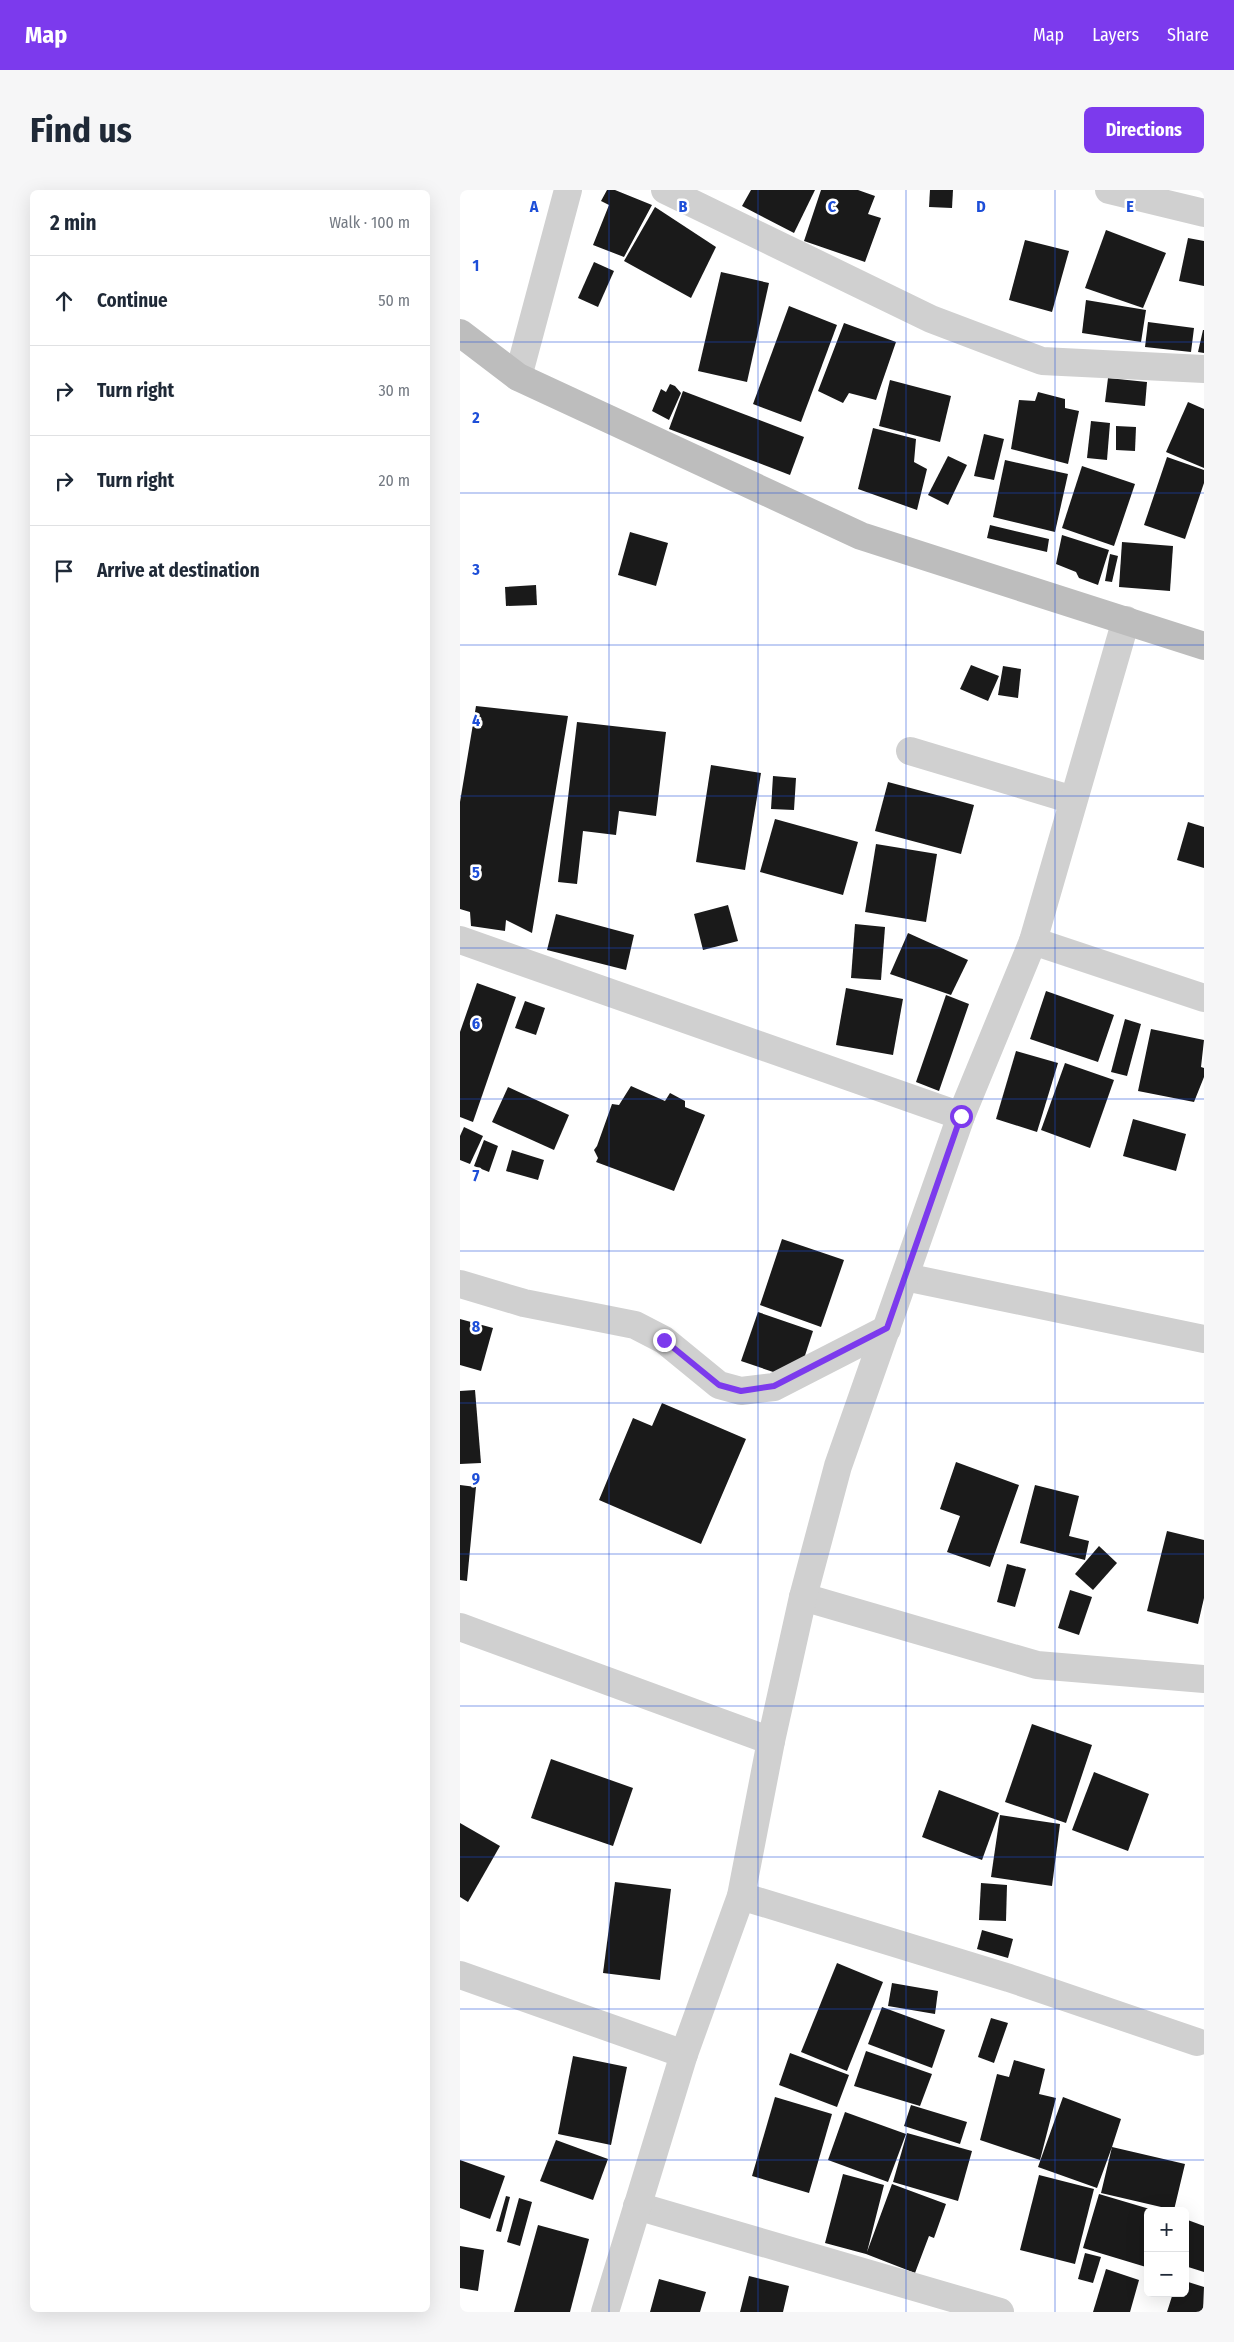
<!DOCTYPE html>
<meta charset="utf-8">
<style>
body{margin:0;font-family:"Fira Sans Condensed",sans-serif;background:#f6f6f7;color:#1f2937}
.controls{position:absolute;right:15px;bottom:15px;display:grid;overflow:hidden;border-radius:8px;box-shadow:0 5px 20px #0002}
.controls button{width:45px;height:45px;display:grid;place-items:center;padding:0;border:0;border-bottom:1px solid #e0e1e3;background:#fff;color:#1f2937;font:25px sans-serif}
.stop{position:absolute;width:15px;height:15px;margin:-11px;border:4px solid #7c3aed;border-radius:50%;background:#fff}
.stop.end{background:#7c3aed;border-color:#fff;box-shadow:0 1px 5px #0008}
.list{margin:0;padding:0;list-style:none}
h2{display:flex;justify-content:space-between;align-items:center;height:65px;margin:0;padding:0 20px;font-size:21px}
h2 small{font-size:16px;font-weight:400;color:#747a83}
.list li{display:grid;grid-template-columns:32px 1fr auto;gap:15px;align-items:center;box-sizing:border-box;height:90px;padding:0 20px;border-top:1px solid #e0e1e3}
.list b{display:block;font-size:19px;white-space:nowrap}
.list em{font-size:16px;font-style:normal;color:#747a83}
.icon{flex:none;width:28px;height:28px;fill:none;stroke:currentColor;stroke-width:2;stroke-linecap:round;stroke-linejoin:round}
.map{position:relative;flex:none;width:744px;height:2122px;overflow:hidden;border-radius:8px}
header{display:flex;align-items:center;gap:30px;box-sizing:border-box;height:70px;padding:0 25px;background:#7c3aed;color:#fff}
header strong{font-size:24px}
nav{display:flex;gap:28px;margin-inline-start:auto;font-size:18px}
.intro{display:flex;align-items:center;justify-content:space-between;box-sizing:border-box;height:120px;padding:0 30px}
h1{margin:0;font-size:35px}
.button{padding:12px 22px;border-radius:8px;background:#7c3aed;color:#fff;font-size:18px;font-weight:700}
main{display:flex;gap:30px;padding:0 30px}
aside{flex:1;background:#fff;border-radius:8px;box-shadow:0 5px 20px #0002}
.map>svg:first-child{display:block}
</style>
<header>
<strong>Map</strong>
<nav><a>Map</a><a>Layers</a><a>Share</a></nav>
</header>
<div class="intro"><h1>Find us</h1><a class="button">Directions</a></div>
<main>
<aside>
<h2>2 min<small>Walk · 100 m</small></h2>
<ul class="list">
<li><svg class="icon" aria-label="ahead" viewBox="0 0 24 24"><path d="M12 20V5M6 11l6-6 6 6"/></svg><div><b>Continue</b></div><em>50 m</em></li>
<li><svg class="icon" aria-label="right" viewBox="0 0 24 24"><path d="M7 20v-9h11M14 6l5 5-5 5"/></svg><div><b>Turn right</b></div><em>30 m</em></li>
<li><svg class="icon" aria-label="right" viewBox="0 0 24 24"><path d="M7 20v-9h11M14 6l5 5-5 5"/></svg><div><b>Turn right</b></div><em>20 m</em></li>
<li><svg class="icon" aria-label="arrive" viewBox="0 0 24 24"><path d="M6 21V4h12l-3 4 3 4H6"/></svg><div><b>Arrive at destination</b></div></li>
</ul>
</aside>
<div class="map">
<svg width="744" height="2122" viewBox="0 0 744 2122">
<rect width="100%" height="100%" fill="#fff"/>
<g fill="#1a1a1a">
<path d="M 147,0 L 155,0 L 192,15 L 164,67 L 133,55 L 149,15 L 141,11 Z"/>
<path d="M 291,0 L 355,0 L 334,43 L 282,16 Z"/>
<path d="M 361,0 L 398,0 L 415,6 L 408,24 L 421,28 L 405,72 L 344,51 Z"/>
<path d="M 470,0 L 493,0 L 492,18 L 469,17 Z"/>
<path d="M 195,17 L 256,57 L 231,108 L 164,71 Z"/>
<path d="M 646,40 L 706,63 L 683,118 L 625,98 Z"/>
<path d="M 728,48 L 744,51 L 744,96 L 719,91 Z"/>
<path d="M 565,50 L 609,61 L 592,122 L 549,110 Z"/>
<path d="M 134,72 L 154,81 L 138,117 L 118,108 Z"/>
<path d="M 261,82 L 309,93 L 287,192 L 238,181 Z"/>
<path d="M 626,110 L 686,120 L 681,152 L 622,143 Z"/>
<path d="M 329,116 L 377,135 L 341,232 L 293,214 Z"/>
<path d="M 688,132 L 734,138 L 731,162 L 685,157 Z"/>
<path d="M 384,133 L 436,152 L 416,210 L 389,203 L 383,213 L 358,201 Z"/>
<path d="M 743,140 L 744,140 L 744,163 L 738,162 Z"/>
<path d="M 648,188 L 687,192 L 685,216 L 645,212 Z"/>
<path d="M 430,190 L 491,206 L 480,252 L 419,236 Z"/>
<path d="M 210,194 L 215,196 L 221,203 L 209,230 L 192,221 L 201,199 L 206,202 Z"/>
<path d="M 223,201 L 344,247 L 330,285 L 209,239 Z"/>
<path d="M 578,202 L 605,209 L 605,218 L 619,221 L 608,274 L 551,259 L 559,210 L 575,211 Z"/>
<path d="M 728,212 L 744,219 L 744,278 L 706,262 Z"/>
<path d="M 631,231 L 650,233 L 647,270 L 627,268 Z"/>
<path d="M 656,236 L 676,237 L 675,261 L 656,260 Z"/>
<path d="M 413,238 L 456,249 L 454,272 L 467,279 L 457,320 L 398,299 Z"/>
<path d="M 524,244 L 544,249 L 534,290 L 514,286 Z"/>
<path d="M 488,266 L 507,275 L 488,315 L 468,305 Z"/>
<path d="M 707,267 L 744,280 L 744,293 L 725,349 L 684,335 Z"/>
<path d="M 545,270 L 608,284 L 595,342 L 533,327 Z"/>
<path d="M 622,276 L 675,294 L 654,356 L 602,338 Z"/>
<path d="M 530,335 L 589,349 L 587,362 L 527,348 Z"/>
<path d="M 170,342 L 208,353 L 196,396 L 158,385 Z"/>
<path d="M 602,345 L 649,360 L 638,395 L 619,388 L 616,382 L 596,374 Z"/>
<path d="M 662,352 L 713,356 L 710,401 L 659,397 Z"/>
<path d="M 650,364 L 658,366 L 652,392 L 645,391 Z"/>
<path d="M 76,395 L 77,415 L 46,416 L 45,397 Z"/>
<path d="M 511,475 L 539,486 L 528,511 L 500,499 Z"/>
<path d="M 543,476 L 561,479 L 558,508 L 538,505 Z"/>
<path d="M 16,516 L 108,526 L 72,743 L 46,730 L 45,741 L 11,736 L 10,722 L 0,719 L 0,612 Z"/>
<path d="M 117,532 L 206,542 L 196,626 L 159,621 L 156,645 L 123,641 L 117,694 L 98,692 Z"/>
<path d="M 251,575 L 301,583 L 285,680 L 236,672 Z"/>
<path d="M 313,586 L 336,588 L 334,620 L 311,619 Z"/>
<path d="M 428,592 L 514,615 L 501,664 L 415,641 Z"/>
<path d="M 315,629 L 398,652 L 383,705 L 300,682 Z"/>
<path d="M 728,632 L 744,637 L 744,678 L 717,670 Z"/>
<path d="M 416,654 L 477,664 L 466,732 L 405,722 Z"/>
<path d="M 268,715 L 278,751 L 243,760 L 234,724 Z"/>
<path d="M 96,724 L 174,745 L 166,780 L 87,760 Z"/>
<path d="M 395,734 L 425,737 L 421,790 L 391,788 Z"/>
<path d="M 448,743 L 508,770 L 491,805 L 430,784 Z"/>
<path d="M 17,793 L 56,807 L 13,932 L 0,927 L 0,842 Z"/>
<path d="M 386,798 L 443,809 L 433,865 L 376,855 Z"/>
<path d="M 586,801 L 654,825 L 638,872 L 570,849 Z"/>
<path d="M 486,805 L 509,814 L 479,901 L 456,892 Z"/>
<path d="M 65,811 L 85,818 L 76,845 L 55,838 Z"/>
<path d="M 665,829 L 681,834 L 667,886 L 651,882 Z"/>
<path d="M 691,839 L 744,850 L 741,877 L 744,878 L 744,887 L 734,912 L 678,901 Z"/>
<path d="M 556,861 L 598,873 L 577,942 L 536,929 Z"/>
<path d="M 605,873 L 654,890 L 630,958 L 581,940 Z"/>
<path d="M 171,896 L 205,911 L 210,903 L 225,911 L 225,917 L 245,925 L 214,1001 L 136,972 L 138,968 L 134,960 L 137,956 L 152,914 L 159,915 Z"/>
<path d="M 48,897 L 109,925 L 94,960 L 32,932 Z"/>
<path d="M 673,929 L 726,944 L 716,981 L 663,966 Z"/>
<path d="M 4,937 L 23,946 L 10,974 L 0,970 L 0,946 Z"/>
<path d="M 24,950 L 38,956 L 29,982 L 14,976 Z"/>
<path d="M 52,960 L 84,970 L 78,990 L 46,981 Z"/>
<path d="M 322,1049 L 384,1070 L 361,1137 L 300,1115 Z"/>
<path d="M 298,1122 L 353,1141 L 337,1190 L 281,1171 Z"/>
<path d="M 0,1129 L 33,1138 L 21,1181 L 0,1175 Z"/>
<path d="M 15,1200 L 21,1273 L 0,1274 L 0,1201 Z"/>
<path d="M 202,1213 L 286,1249 L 241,1354 L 139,1310 L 173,1228 L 192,1236 Z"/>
<path d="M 496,1272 L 559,1295 L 530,1377 L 487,1362 L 500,1326 L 480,1319 Z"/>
<path d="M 0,1295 L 16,1297 L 7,1391 L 0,1390 Z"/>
<path d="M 575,1295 L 619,1306 L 609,1346 L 629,1351 L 625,1370 L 560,1353 Z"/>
<path d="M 707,1341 L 744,1350 L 744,1408 L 738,1434 L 687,1421 Z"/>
<path d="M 639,1356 L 657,1373 L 633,1400 L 615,1384 Z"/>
<path d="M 547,1374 L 566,1379 L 555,1417 L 537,1412 Z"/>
<path d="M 610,1400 L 632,1407 L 619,1445 L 598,1438 Z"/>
<path d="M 572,1534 L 632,1555 L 606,1633 L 545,1612 Z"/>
<path d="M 91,1569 L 173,1598 L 153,1656 L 71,1628 Z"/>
<path d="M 634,1582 L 689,1604 L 668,1661 L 612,1640 Z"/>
<path d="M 479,1600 L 539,1623 L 522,1670 L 462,1647 Z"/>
<path d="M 540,1625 L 600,1634 L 592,1696 L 531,1687 Z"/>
<path d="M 0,1633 L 40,1656 L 8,1712 L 0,1707 Z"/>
<path d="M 155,1692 L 211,1699 L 200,1790 L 143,1783 Z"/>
<path d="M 521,1693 L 547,1695 L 546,1731 L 519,1730 Z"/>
<path d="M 522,1740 L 553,1749 L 548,1768 L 517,1759 Z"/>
<path d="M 377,1773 L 423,1792 L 387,1881 L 341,1862 Z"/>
<path d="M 432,1793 L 478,1801 L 475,1824 L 428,1816 Z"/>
<path d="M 422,1817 L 485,1840 L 472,1878 L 408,1854 Z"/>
<path d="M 531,1828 L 548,1833 L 534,1873 L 518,1867 Z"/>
<path d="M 406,1861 L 472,1884 L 460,1916 L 394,1896 Z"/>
<path d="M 330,1863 L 389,1885 L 377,1917 L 319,1895 Z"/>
<path d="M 113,1866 L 167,1877 L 151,1955 L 98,1944 Z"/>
<path d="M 554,1870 L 585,1879 L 579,1904 L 596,1908 L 580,1970 L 520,1950 L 537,1884 L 549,1887 Z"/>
<path d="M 315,1907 L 372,1924 L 349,2003 L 292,1986 Z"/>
<path d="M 603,1907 L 661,1929 L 652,1957 L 725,1974 L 714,2020 L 641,2003 L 652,1957 L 637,1998 L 578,1977 Z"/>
<path d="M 451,1915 L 507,1932 L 500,1954 L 444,1936 Z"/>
<path d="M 385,1922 L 446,1944 L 428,1992 L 368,1970 Z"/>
<path d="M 447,1943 L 512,1961 L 498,2011 L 433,1992 Z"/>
<path d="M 96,1950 L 148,1969 L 133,2010 L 80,1991 Z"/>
<path d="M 0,1970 L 45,1986 L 30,2029 L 0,2018 Z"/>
<path d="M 383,1984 L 424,1995 L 407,2062 L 432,1994 L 486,2014 L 474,2048 L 469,2046 L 455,2083 L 406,2064 L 365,2053 Z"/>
<path d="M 579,1985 L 634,1999 L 615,2074 L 560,2060 Z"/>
<path d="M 639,2004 L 693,2020 L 688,2021 L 686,2077 L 623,2058 Z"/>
<path d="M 46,2006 L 50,2007 L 41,2042 L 36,2041 Z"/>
<path d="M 59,2008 L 72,2012 L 60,2056 L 47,2052 Z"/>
<path d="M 725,2029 L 744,2036 L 744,2082 L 725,2076 Z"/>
<path d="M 78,2035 L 129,2049 L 110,2122 L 54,2122 Z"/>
<path d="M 0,2056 L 24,2060 L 18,2101 L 0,2098 Z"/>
<path d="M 625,2063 L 641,2067 L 633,2093 L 618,2089 Z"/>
<path d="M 646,2079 L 679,2090 L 670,2122 L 633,2122 Z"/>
<path d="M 289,2086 L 329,2096 L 323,2122 L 280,2122 Z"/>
<path d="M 199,2089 L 246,2102 L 240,2122 L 190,2122 Z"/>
<path d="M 725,2091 L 744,2097 L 743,2122 L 707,2122 L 713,2103 L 725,2103 Z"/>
</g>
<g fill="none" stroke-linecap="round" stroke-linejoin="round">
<g stroke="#d0d0d0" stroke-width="28">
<path d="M 205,0 L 471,129 L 582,171 L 744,179"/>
<path d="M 649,0 L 744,23"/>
<path d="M 58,187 L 108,0"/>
<path d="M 450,561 L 613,610"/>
<path d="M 0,750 L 501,926"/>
<path d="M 573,751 L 744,808"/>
<path d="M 445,1087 L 744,1149"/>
<path d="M 0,1094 L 64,1113 L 175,1135 L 204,1150 L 259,1195 L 281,1201 L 314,1197 L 427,1139"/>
<path d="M 343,1407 L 577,1475 L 744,1489"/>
<path d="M 0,1437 L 311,1551"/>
<path d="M 281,1706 L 549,1788 L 737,1852"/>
<path d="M 0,1785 L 224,1864"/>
<path d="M 177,2016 L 540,2122"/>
<path d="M 145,2122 L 224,1864 L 281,1706 L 311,1551 L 343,1407 L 378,1276 L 501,926 L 573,751 L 666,430"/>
</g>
<path stroke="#bdbdbd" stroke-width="28" d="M 0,143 L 58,187 L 401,346 L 744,456"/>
</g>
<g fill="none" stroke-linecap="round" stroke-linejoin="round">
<path stroke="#7c3aed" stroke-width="6" d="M 204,1150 L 259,1195 L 281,1201 L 314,1196 L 427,1138 L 501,926"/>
</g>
<path fill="none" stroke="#1d4ed8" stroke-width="1" stroke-opacity="0.55" d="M 149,0 L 149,2122M 298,0 L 298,2122M 446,0 L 446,2122M 595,0 L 595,2122M 0,152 L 744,152M 0,303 L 744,303M 0,455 L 744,455M 0,606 L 744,606M 0,758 L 744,758M 0,909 L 744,909M 0,1061 L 744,1061M 0,1213 L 744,1213M 0,1364 L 744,1364M 0,1516 L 744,1516M 0,1667 L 744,1667M 0,1819 L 744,1819M 0,1970 L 744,1970"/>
<g font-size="16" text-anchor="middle" font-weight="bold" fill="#1d4ed8" stroke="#fff" stroke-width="5" stroke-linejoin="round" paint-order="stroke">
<text x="74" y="22">A</text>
<text x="223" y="22">B</text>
<text x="372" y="22">C</text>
<text x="521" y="22">D</text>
<text x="670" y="22">E</text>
<text x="16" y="81">1</text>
<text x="16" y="233">2</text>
<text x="16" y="385">3</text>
<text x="16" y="536">4</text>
<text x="16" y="688">5</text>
<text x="16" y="839">6</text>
<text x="16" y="991">7</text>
<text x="16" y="1142">8</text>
<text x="16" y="1294">9</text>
</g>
</svg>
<div class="controls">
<button>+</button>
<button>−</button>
</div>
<div class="stop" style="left:501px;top:926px"></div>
<div class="stop end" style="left:204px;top:1150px"></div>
</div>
</main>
